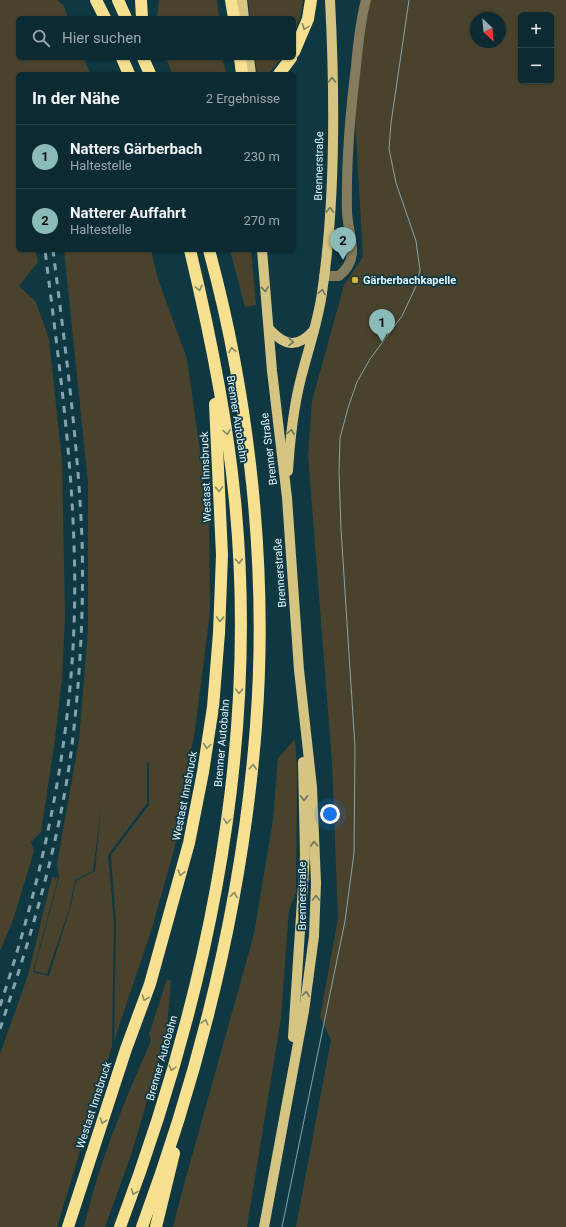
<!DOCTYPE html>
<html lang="de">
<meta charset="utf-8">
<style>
body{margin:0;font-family:Roboto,sans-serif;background:#14323a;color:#f1f3f6}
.controls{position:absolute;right:12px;top:12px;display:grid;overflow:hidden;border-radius:6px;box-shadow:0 1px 3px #0004}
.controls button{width:36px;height:36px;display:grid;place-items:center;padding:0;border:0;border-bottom:1px solid #2b464d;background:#0b2a32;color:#f1f3f6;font:20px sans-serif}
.compass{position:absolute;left:470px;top:12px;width:36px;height:36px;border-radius:50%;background:#0b2a32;box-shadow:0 1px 3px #0004;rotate:154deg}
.you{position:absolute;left:330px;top:814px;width:14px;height:14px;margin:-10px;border:3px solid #fff;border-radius:50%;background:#1a73e8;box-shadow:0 0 0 6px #1a73e833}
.badge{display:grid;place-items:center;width:26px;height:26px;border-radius:50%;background:#8bbbb9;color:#111;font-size:13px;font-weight:700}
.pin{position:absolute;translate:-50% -33px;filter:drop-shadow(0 1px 2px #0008)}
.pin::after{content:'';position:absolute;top:21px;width:14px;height:12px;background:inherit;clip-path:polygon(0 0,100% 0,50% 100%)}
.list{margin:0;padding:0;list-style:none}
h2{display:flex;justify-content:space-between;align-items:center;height:52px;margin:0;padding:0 16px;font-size:17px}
h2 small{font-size:13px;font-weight:400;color:#9aa7ac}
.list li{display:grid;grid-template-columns:26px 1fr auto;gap:12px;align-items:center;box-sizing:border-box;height:64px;padding:0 16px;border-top:1px solid #2b464d}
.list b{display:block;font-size:15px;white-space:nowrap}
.list p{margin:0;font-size:13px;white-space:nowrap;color:#9aa7ac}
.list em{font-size:13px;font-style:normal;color:#9aa7ac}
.icon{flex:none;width:22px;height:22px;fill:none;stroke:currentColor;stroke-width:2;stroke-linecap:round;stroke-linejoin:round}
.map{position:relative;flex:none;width:566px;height:1227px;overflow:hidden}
.search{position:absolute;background:#0b2a32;box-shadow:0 1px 3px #0004;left:16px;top:16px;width:280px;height:44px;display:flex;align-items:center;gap:10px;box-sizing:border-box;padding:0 14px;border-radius:6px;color:#9aa7ac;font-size:15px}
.panel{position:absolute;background:#0b2a32;box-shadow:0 1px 3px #0004;left:16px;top:72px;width:280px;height:180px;border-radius:6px}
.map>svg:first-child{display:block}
</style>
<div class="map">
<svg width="566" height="1227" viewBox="0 0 566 1227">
<rect width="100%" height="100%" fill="#0f3843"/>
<g fill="#49432e" fill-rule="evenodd">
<path d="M 0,0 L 57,0 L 64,6 L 68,18 L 18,18 L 18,58 L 84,58 L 90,74 L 18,74 L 18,250 L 35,250 L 38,262 L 19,286 L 36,302 L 49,339 L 62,461 L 65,616 L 62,678 L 55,739 L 41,832 L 31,842 L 34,851 L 13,920 L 0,951 Z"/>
<path d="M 159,0 L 217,0 L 219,18 L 157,18 Z"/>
<path d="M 248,0 L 303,0 L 301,14 L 294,35 L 294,18 L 250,18 Z"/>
<path d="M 367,0 L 566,0 L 566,1227 L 296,1227 L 331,1040 L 320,1017 L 338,918 L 332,762 L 308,455 L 312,401 L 344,285 L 363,257 L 354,100 ZM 521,15 L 551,15 L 551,81 L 521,81 ZM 476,18 L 500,18 L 500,42 L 476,42 Z"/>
<path d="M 166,58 L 222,58 L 227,74 L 172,74 Z"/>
<path d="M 255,58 L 282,58 L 268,74 L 257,74 Z"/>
<path d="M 64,250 L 151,250 L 158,279 L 187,359 L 209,515 L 210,612 L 194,738 L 184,779 L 175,846 L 152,928 L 114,1041 L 116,923 L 111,855 L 149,805 L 149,761 L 147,764 L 147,803 L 108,855 L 114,923 L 112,1046 L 57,1227 L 0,1227 L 0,1054 L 28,975 L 52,877 L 58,878 L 33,972 L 49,976 L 70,909 L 76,881 L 95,871 L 101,808 L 93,871 L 75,880 L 69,910 L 47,974 L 34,971 L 59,877 L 57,864 L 79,740 L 88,631 L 88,482 Z"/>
<path d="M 230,250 L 251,250 L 256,305 L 245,307 Z"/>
<path d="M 295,739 L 297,768 L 296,893 L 289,909 L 281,1018 L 247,1227 L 173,1227 L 183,1188 L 254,934 L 273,820 L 278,758 Z"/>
<path d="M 167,979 L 171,981 L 166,1037 L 131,1155 L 105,1227 L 84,1227 C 99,1162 124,1102 151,1041 L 149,1034 Z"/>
</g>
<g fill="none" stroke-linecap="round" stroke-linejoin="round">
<path stroke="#847c5c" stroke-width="10" d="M 324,276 L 339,276 C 362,257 348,237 347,212 C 346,164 350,114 356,66 C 358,44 360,22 366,0"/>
<g stroke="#d6c482" stroke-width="10">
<path d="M 242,0 L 244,18"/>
<path d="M 249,58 L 251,74"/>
<path d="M 262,250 L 272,371 L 287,498 L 299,670 L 312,787 L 316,883 L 314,936 L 304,1011 L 264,1227"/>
<path d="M 269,329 C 285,346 297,349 314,330"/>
<path d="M 288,471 C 290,439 293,409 301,378 C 308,350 318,322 322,293 C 336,198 335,96 330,0"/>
<path d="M 293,1037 L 305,855 L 303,762"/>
</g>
<g stroke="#f7e190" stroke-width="12">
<path d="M 96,0 L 105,18"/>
<path d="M 118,0 L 126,18"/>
<path d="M 141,0 L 142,18"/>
<path d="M 231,0 L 234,18"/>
<path d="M 294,52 L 308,19 L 311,0"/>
<path d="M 122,58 L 129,74"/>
<path d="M 143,58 L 150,74"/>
<path d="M 240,58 L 242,74"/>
<path d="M 279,74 L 291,58"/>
<path d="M 68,1227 L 126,1049 L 150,984 L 189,843 L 203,772 L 213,707 L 219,633 L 222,555 L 215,404"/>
<path d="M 120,1227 C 207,997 259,747 235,501 C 227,416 210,333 190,250"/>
<path d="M 142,1227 C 201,1067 243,897 256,726 C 268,571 250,400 209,250"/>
<path d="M 156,1227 L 174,1153"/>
</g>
<path stroke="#86a4ad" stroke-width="1" d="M 282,1227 L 345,921 L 354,853 L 355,747 L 341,529 L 339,471 L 340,438 L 348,408 L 357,382 L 370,359 L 402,316 L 417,284 L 420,270 L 416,241 L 396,183 L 389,149 L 391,123 L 409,0"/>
<g stroke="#86a4ad" stroke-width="3" stroke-dasharray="7 7" stroke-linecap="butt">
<path d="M 0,1006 C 50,855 80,704 74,545 C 71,446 57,348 45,250"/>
<path d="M 0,1029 C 30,939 58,848 71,753 C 80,682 84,610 82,539 C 78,442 65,346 53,250"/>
</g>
</g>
<defs><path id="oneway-chevron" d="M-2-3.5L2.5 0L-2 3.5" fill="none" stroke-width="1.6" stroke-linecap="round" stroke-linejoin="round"/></defs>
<g stroke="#838c6a">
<use href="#oneway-chevron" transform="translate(305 27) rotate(111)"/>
<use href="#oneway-chevron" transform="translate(199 288) rotate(76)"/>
<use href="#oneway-chevron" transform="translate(232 350) rotate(-100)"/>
<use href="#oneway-chevron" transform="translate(227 432) rotate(81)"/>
<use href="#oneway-chevron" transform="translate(219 489) rotate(88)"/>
<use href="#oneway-chevron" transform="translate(239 561) rotate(87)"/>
<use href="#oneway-chevron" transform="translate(220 619) rotate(92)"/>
<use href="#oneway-chevron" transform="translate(239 691) rotate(92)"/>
<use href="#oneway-chevron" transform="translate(207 746) rotate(98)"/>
<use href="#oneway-chevron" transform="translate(253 767) rotate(-85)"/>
<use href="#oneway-chevron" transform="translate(227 821) rotate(98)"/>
<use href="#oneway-chevron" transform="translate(181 873) rotate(105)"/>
<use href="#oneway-chevron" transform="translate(234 895) rotate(-81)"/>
<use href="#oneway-chevron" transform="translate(145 998) rotate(110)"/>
<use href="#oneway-chevron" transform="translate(205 1022) rotate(-75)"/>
<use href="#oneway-chevron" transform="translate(172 1068) rotate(106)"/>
<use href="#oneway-chevron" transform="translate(103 1121) rotate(108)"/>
<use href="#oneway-chevron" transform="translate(134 1192) rotate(111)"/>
</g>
<g stroke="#69775f">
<use href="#oneway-chevron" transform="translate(332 80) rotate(-90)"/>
<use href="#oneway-chevron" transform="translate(330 210) rotate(-88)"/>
<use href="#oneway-chevron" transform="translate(265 289) rotate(85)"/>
<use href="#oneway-chevron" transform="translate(322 292) rotate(-81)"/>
<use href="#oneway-chevron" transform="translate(291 342) rotate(3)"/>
<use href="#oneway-chevron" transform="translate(291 432) rotate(-83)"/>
<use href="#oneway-chevron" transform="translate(304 798) rotate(89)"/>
<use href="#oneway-chevron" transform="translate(314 844) rotate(-93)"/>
<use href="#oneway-chevron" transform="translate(316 898) rotate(-90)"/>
<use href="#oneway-chevron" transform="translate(306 994) rotate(-82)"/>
</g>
<circle fill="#d4b535" stroke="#0f3843" stroke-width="1.5" cx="355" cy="280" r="4"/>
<g text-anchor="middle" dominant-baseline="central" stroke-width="3.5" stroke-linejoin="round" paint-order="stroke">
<g font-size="11" fill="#e0f5fc" stroke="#0f3843">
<text transform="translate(319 166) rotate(-89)">Brennerstraße</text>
<text transform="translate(237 419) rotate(81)">Brenner Autobahn</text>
<text transform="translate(269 449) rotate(-97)">Brenner Straße</text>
<text transform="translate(206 477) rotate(-92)">Westast Innsbruck</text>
<text transform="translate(280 573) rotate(-94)">Brennerstraße</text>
<text transform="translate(222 743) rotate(-85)">Brenner Autobahn</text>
<text transform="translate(185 796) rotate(-79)">Westast Innsbruck</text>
<text transform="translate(302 896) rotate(-90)">Brennerstraße</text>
<text transform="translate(162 1058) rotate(-74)">Brenner Autobahn</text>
<text transform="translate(94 1105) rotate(-72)">Westast Innsbruck</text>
</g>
<g font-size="11" font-weight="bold" fill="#e0f5fc" stroke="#0f3843" text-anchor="start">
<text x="363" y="280">Gärberbachkapelle</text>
</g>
</g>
</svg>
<div class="controls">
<button>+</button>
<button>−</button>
</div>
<svg class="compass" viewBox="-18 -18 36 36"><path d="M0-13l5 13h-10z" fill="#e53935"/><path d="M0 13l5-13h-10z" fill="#9aa7ac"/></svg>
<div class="you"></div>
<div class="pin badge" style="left:382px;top:342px">1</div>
<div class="pin badge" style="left:343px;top:260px">2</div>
<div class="search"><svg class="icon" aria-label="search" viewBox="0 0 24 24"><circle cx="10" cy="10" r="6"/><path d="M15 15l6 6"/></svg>Hier suchen</div>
<section class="panel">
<h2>In der Nähe<small>2 Ergebnisse</small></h2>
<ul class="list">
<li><span class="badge">1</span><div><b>Natters Gärberbach</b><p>Haltestelle</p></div><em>230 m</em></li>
<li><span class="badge">2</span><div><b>Natterer Auffahrt</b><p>Haltestelle</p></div><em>270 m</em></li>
</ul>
</section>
</div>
